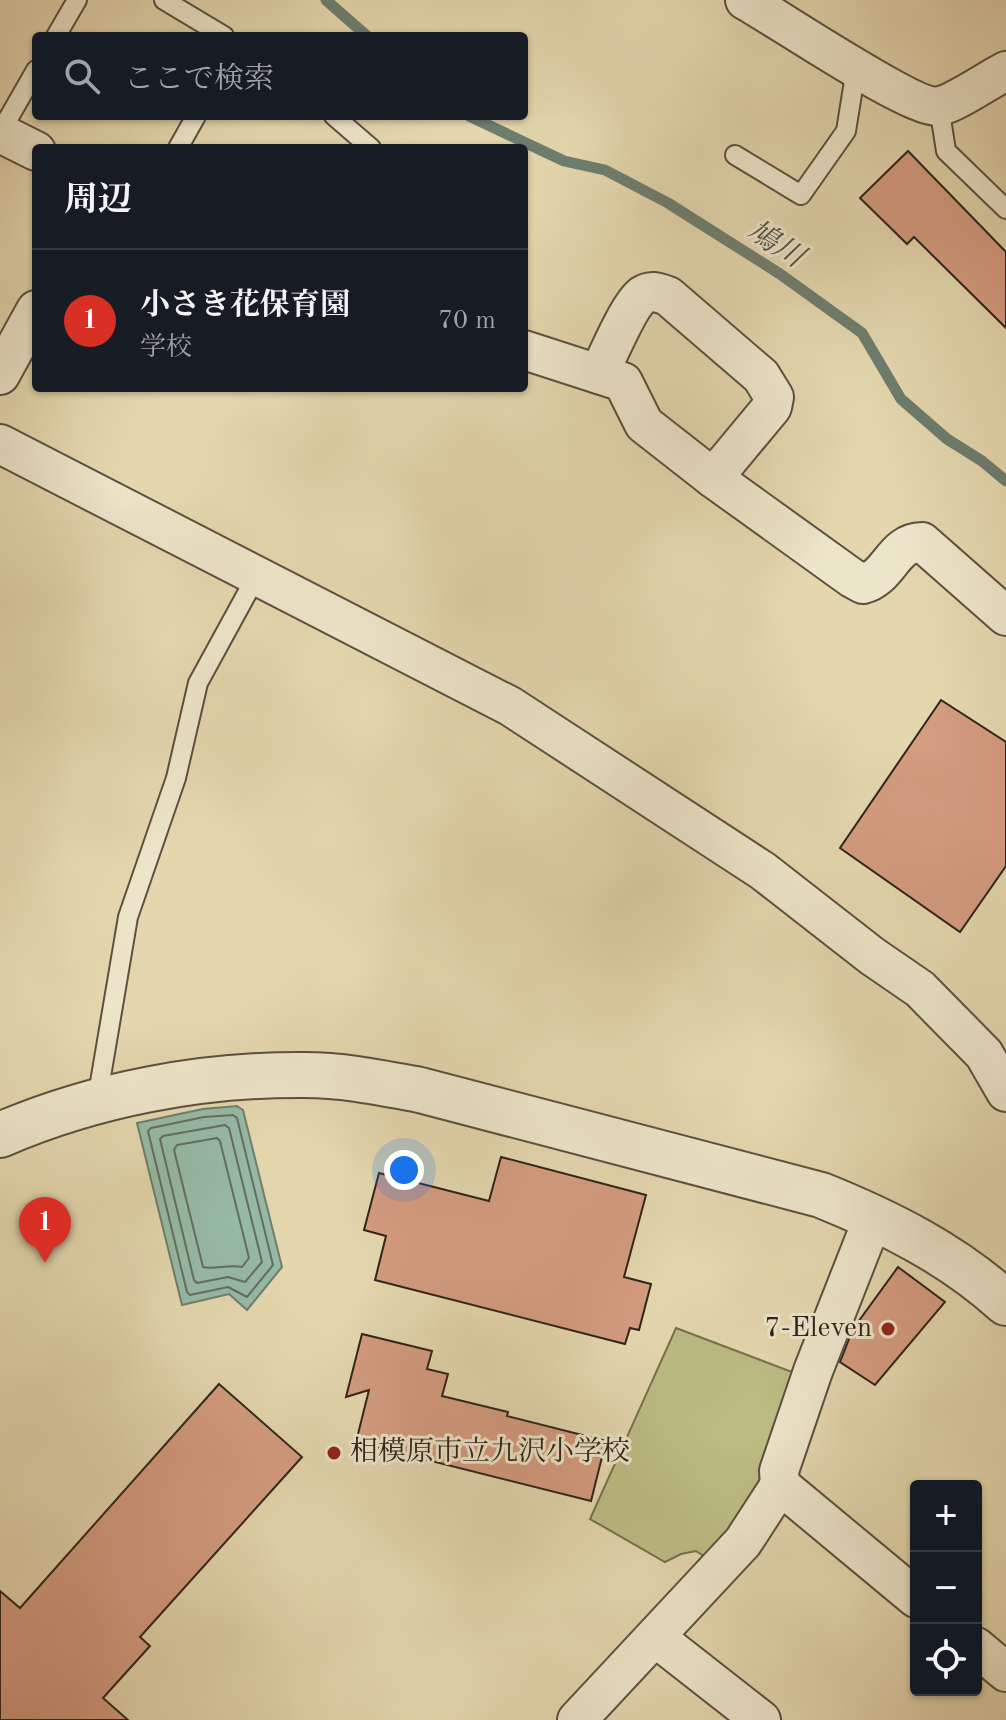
<!DOCTYPE html>
<html lang="ja">
<meta charset="utf-8">
<style>
body{margin:0;font-family:"Old Standard TT","Noto Serif JP",serif;background:#242831;color:#f1f3f6}
.controls{position:absolute;right:24px;bottom:24px;display:grid;overflow:hidden;border-radius:8px;box-shadow:0 2px 6px #0004}
.controls button{width:72px;height:72px;display:grid;place-items:center;padding:0;border:0;border-bottom:2px solid #363941;background:#171b24;color:#f1f3f6;font:40px sans-serif}
.you{position:absolute;left:404px;top:1170px;width:28px;height:28px;margin:-20px;border:6px solid #fff;border-radius:50%;background:#1a73e8;box-shadow:0 0 0 12px #1a73e833}
.badge{display:grid;place-items:center;width:52px;height:52px;border-radius:50%;background:#d93025;color:#fff;font-size:26px;font-weight:700}
.pin{position:absolute;translate:-50% -66px;filter:drop-shadow(0 2px 4px #0008)}
.pin::after{content:'';position:absolute;top:42px;width:28px;height:24px;background:inherit;clip-path:polygon(0 0,100% 0,50% 100%)}
.list{margin:0;padding:0;list-style:none}
h2{display:flex;justify-content:space-between;align-items:center;height:104px;margin:0;padding:0 32px;font-size:34px}
h2 small{font-size:26px;font-weight:400;color:#9ea1a6}
.list li{display:grid;grid-template-columns:52px 1fr auto;gap:24px;align-items:center;box-sizing:border-box;height:144px;padding:0 32px;border-top:2px solid #363941}
.list b{display:block;font-size:30px;white-space:nowrap}
.list p{margin:0;font-size:26px;white-space:nowrap;color:#9ea1a6}
.list em{font-size:26px;font-style:normal;color:#9ea1a6}
.icon{flex:none;width:44px;height:44px;fill:none;stroke:currentColor;stroke-width:2;stroke-linecap:round;stroke-linejoin:round}
.map{position:relative;flex:none;width:1006px;height:1720px;overflow:hidden}
.search{position:absolute;background:#171b24;box-shadow:0 2px 6px #0004;left:32px;top:32px;width:496px;height:88px;display:flex;align-items:center;gap:20px;box-sizing:border-box;padding:0 28px;border-radius:8px;color:#9ea1a6;font-size:30px}
.panel{position:absolute;background:#171b24;box-shadow:0 2px 6px #0004;left:32px;top:144px;width:496px;height:248px;border-radius:8px}
.map>svg:first-child{display:block}
</style>
<div class="map">
<svg width="1006" height="1720" viewBox="0 0 1006 1720">
<rect width="100%" height="100%" fill="#e4d7ae"/>
<filter id="stains"><feTurbulence type="fractalNoise" baseFrequency=".0025" numOctaves="4"/><feColorMatrix values="0 0 0 0 .2 0 0 0 0 .09 0 0 0 0 .02 0 0 0 .5 -.17"/></filter>
<radialGradient id="worn" r=".72"><stop offset=".6" stop-color="#630" stop-opacity="0"/><stop offset="1" stop-color="#630" stop-opacity=".3"/></radialGradient>
<path fill="#bcbc85" stroke="#767050" stroke-width="2" d="M 676,1328 L 800,1375 L 767,1472 L 751,1502 L 708,1559 L 696,1551 L 681,1554 L 665,1562 L 590,1519 Z"/>
<path fill="#96baa6" stroke="#6d7e6e" stroke-width="2" d="M 237,1106 L 243,1110 L 282,1267 L 247,1310 L 229,1294 L 182,1305 L 137,1123 L 203,1109 Z"/>
<g fill="none" stroke-linecap="round" stroke-linejoin="round">
<g stroke="#626e60" stroke-width="2">
<path d="M 233,1115 L 237,1118 L 273,1265 L 247,1297 L 228,1287 L 190,1295 L 187,1292 L 148,1131 L 151,1128 L 204,1117 Z"/>
<path d="M 225,1125 L 229,1128 L 262,1262 L 245,1282 L 228,1277 L 197,1283 L 194,1280 L 160,1139 L 163,1136 Z"/>
<path d="M 217,1138 L 220,1141 L 249,1258 L 242,1267 C 229,1264 214,1270 203,1267 L 174,1150 L 177,1145 Z"/>
</g>
<g stroke="#6d7e6e" stroke-width="11">
<path d="M 326,0 L 367,36"/>
<path d="M 469,116 L 564,161 L 605,170 L 668,203 L 780,274 L 862,333 L 901,399 L 947,439 L 982,461 L 1006,481"/>
</g>
</g>
<g fill="#d49c80" stroke="#2f231b" stroke-width="2">
<path d="M 908,151 L 1006,252 L 1006,328 L 914,237 L 907,244 L 860,198 Z"/>
<path d="M 941,700 L 1006,742 L 1006,866 L 960,932 L 840,848 Z"/>
<path d="M 501,1157 L 646,1195 L 624,1277 L 651,1284 L 639,1330 L 630,1328 L 625,1344 L 375,1280 L 386,1236 L 364,1230 L 379,1173 L 489,1201 Z"/>
<path d="M 898,1267 L 945,1302 L 875,1385 L 840,1362 L 853,1329 Z"/>
<path d="M 362,1334 L 432,1351 L 427,1369 L 448,1374 L 442,1396 L 508,1412 L 507,1416 L 606,1441 L 591,1501 L 356,1442 L 369,1390 L 346,1397 Z"/>
<path d="M 219,1384 L 302,1457 L 140,1637 L 150,1646 L 103,1698 L 128,1720 L 0,1720 L 0,1591 L 20,1608 Z"/>
</g>
<g fill="none" stroke-linecap="round" stroke-linejoin="round">
<g stroke="#5c5040" stroke-width="22">
<g id="service">
<path d="M 164,0 L 224,36"/>
<path d="M 56,36 L 77,0"/>
<path d="M 939,106 L 946,151 L 1006,209"/>
<path d="M 334,116 L 371,148"/>
<path d="M 0,133 L 36,70"/>
<path d="M 178,148 L 196,116"/>
<path d="M 735,155 L 801,195 L 846,131 L 856,69"/>
<path d="M 97,1100 L 128,917 L 176,778 L 198,683 L 257,575"/>
</g>
</g>
<g stroke="#5c5040" stroke-width="42">
<g id="minor">
<path d="M 745,0 C 776,17 914,111 940,106 C 955,103 990,79 1006,71"/>
<path d="M 0,133 L 36,151"/>
<path d="M 524,350 L 623,382 L 644,424 L 713,478 L 852,578 L 863,584 C 889,578 893,542 922,542 L 1006,616"/>
<path d="M 599,374 C 607,357 630,303 643,295 C 652,289 659,293 668,296 L 761,376 L 774,397 L 772,407 L 713,478"/>
<path d="M 0,375 L 36,310"/>
<path d="M 0,444 L 510,706 L 763,871 L 872,956 L 920,989 L 984,1054 L 1006,1092"/>
<path d="M 780,1485 L 779,1471 L 813,1371 L 874,1216"/>
<path d="M 655,1637 L 761,1720"/>
<path d="M 976,1647 L 1006,1672"/>
<path d="M 577,1720 L 743,1542 L 780,1485 L 916,1598"/>
</g>
</g>
<g stroke="#5c5040" stroke-width="48">
<path id="tertiary" d="M 0,1135 C 95,1094 202,1074 305,1075 C 344,1075 382,1083 420,1090 L 821,1195 C 888,1222 952,1254 1006,1303"/>
</g>
<use href="#service" stroke="#ede5ca" stroke-width="18"/>
<use href="#minor" stroke="#ede5ca" stroke-width="38"/>
<use href="#tertiary" stroke="#ede5ca" stroke-width="44"/>
</g>
<g fill="#8f2418" stroke="#ede5ca" stroke-width="3">
<circle cx="888" cy="1329" r="8"/>
<circle cx="334" cy="1453" r="8"/>
</g>
<g text-anchor="middle" dominant-baseline="central" stroke-width="6" stroke-linejoin="round" paint-order="stroke">
<g font-size="28" fill="#2f231b" stroke="#ede5ca" text-anchor="end">
<text x="872" y="1329">7-Eleven</text>
<text x="350" y="1453" text-anchor="start">相模原市立九沢小学校</text>
</g>
<g font-size="30" font-style="italic" fill="#4e5045" stroke="#ede5ca">
<text transform="translate(775 245) rotate(32)">鳩川</text>
</g>
</g>
<rect width="100%" height="100%" filter="url(#stains)"/>
<rect width="100%" height="100%" fill="url(#worn)"/>
</svg>
<div class="controls">
<button>+</button>
<button>−</button>
<button><svg class="icon" aria-label="locate" viewBox="0 0 24 24"><circle cx="12" cy="12" r="6"/><path d="M12 2v4M12 18v4M2 12h4M18 12h4"/></svg></button>
</div>
<div class="you"></div>
<div class="pin badge" style="left:45px;top:1263px">1</div>
<div class="search"><svg class="icon" aria-label="search" viewBox="0 0 24 24"><circle cx="10" cy="10" r="6"/><path d="M15 15l6 6"/></svg>ここで検索</div>
<section class="panel">
<h2>周辺<small></small></h2>
<ul class="list">
<li><span class="badge">1</span><div><b>小さき花保育園</b><p>学校</p></div><em>70 m</em></li>
</ul>
</section>
</div>
